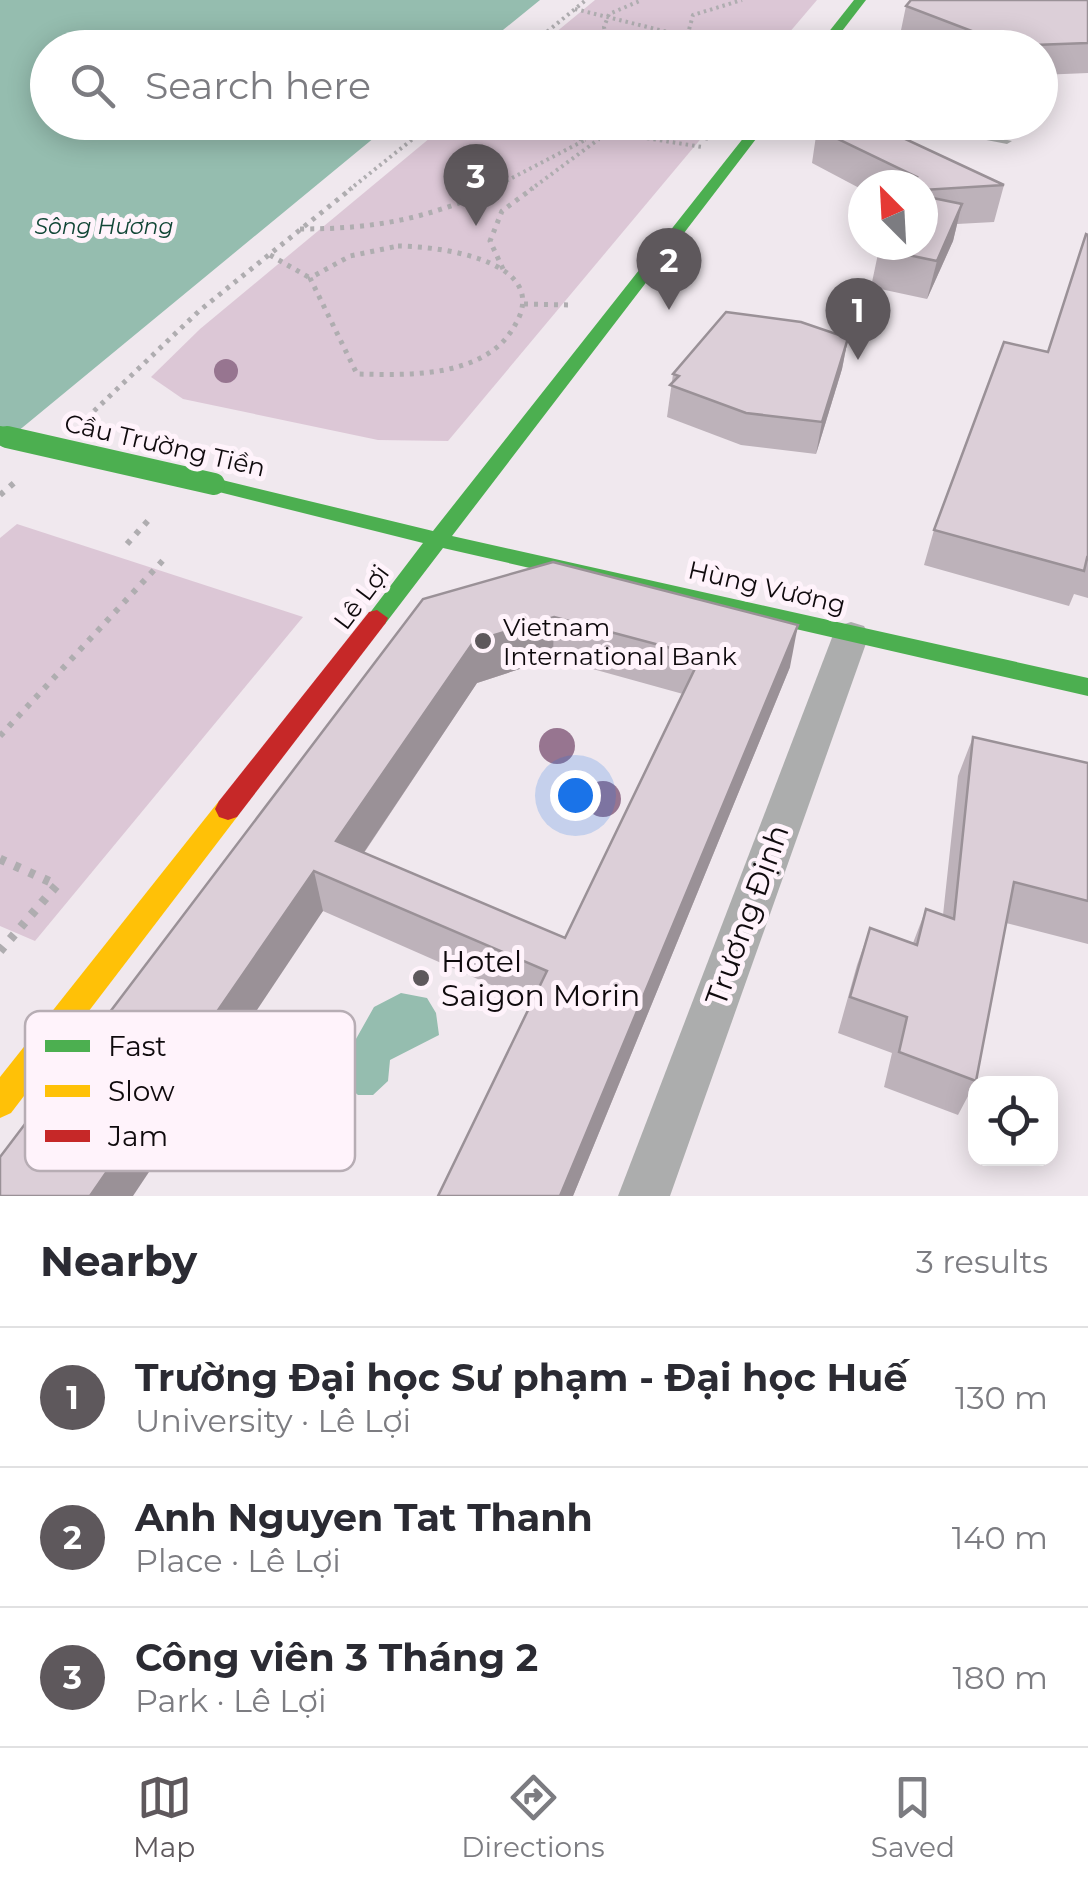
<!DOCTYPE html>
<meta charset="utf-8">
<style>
body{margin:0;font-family:Montserrat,sans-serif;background:#f7f7f7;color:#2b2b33}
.controls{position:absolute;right:30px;bottom:30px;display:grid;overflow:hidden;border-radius:20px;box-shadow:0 5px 25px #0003}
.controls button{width:90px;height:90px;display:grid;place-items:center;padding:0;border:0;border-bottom:2px solid #e1e1e2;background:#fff;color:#2b2b33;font:50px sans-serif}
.compass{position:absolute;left:848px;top:170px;width:90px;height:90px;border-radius:50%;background:#fff;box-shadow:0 5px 25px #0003;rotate:336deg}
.you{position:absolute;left:575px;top:795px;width:35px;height:35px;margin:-25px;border:8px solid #fff;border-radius:50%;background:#1a73e8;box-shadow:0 0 0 15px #1a73e833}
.badge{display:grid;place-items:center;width:65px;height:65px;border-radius:50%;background:#5e585c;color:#fff;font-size:32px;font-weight:700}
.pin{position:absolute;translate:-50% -82px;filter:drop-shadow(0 2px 5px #0008)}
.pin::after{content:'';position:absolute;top:52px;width:35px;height:30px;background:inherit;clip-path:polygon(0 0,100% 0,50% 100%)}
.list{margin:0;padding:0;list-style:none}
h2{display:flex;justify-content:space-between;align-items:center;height:130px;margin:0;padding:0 40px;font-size:42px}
h2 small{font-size:32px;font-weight:400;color:#7c7c81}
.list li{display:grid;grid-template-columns:65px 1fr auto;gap:30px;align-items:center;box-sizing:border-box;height:140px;padding:0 40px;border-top:2px solid #e1e1e2}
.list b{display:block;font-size:38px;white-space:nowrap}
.list p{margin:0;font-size:32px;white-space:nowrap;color:#7c7c81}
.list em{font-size:32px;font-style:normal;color:#7c7c81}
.icon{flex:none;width:55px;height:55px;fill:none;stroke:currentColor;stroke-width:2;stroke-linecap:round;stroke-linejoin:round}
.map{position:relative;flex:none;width:1088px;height:1196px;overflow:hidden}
.search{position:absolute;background:#fff;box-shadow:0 5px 25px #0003;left:30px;right:30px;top:30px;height:110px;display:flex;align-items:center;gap:25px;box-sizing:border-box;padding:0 35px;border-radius:55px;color:#7c7c81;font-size:38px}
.sheet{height:550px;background:#fff}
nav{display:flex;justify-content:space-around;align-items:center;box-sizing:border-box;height:140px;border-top:2px solid #e1e1e2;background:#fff;font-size:28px;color:#7c7c81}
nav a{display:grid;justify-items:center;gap:5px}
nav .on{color:#5e585c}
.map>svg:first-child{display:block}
</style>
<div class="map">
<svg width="1088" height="1196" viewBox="0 0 1088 1196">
<rect width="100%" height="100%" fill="#f0e8ee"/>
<g fill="#dcc7d6">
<path d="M 595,0 L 817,0 L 777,47 L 538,47 Z"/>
<path d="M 448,123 L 714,123 L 448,441 L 378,440 L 183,399 L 151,377 L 200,329 Z"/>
<path d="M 17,524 L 303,617 L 35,941 L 0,926 L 0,538 Z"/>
</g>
<g fill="#95bdaf">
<path d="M 0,0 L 540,0 L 482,47 L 48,48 L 48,122 L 392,123 L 0,446 Z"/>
<path d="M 401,993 L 427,998 L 436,1013 L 439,1035 L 390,1060 L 388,1081 L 373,1095 L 358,1095 L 346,1085 L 343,1062 L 374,1007 Z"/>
</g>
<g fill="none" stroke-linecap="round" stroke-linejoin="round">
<g stroke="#afadb0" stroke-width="4" stroke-dasharray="2.5 4" stroke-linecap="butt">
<path d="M 575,9 L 688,37"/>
<path d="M 527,48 L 586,0"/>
<path d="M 608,48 L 604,27 L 609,14 L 642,0"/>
<path d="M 684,48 L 693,15 L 742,0"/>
<path d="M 385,122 L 422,130"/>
<path d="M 539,122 L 553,135 L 586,140"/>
<path d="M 622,125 L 710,139"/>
<path d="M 615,133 L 702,147"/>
<path d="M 349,190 L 434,122"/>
<path d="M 489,190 L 585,140"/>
<path d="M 530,190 L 599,139"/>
</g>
<g stroke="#afadb0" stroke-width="5" stroke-dasharray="4 6" stroke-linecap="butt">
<path d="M 300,229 C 375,229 427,219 495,188"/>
<path d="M 398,246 C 433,246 541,258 520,315 C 514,329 505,342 492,351 C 455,377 401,375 357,374 L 310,278 L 350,256 Z"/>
<path d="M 270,255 L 310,278"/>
<path d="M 503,269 L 490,241 L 502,211 L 533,188"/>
<path d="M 524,304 L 570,305"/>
<path d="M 94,411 L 199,311 L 352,188"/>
</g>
<g stroke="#afadb0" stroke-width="6" stroke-dasharray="5 8" stroke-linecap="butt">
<path d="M 0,495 L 14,483"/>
<path d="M 127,544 L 153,515"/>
<path d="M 0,736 L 167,556"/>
</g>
<path stroke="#afadb0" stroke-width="9" stroke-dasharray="6 10" stroke-linecap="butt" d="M 0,859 L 57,885 L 0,951"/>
<path fill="#acadad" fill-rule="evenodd" d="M 894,122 L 920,122 L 1012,141 L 1007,144 Z"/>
<path fill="#acadad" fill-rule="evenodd" d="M 851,622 L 864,626 L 869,635 L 670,1196 L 618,1196 L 833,635 L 838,626 Z"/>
<g fill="#4caf50" fill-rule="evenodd">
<path d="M 854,0 L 866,0 L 829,48 L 816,48 Z"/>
<path d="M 756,122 L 769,122 L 452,536 L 1088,678 L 1088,696 L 443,548 L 385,624 L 377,626 L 366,618 L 423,543 L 207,489 L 204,484 L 214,478 L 433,531 Z"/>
</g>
<path fill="#ffc107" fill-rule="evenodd" d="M 228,798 L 237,801 L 241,809 L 237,817 L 11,1113 L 0,1118 L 0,1077 L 219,801 Z"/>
<path fill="#c62828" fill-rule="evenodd" d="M 377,610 L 388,618 L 385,624 L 237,817 L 228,820 L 219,817 L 215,809 L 219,801 L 369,612 Z"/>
<path stroke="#4caf50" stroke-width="18" d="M 0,435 L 18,439"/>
<path stroke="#4caf50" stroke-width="22" d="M 7,437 L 214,484"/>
</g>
<g fill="#977590">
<circle cx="226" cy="371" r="12"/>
<circle cx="557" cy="746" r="18"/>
<circle cx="603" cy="799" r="18"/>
</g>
<g fill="#bdb2ba" fill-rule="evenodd">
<path d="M 1088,0 L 1088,73 L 1040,75 L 1040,48 L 931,48 L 900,35 L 906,6 Z"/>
<path d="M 817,129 L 1004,185 L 994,222 L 957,224 L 953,241 L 927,299 L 871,287 L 879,249 L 923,245 L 923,185 L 863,185 L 863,190 L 812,163 Z"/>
<path d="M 1088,235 L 1088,598 L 1074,594 L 1069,606 L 924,565 L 934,530 L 1048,352 Z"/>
<path d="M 848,338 L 842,369 L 816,454 L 741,445 L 667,417 L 673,374 Z"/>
<path d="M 553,562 L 790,667 L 573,1196 L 438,1196 L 532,1003 L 323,911 L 0,1196 ZM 553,658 L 683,694 L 565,938 L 364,853 L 477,683 Z"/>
<path d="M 973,737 L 1088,763 L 1088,944 L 1006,923 L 976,1081 L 958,1115 L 884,1087 L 892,1053 L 838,1033 L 857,965 L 870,928 L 913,943 L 926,909 L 943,915 L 958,776 Z"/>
</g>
<g fill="#9a9197">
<path d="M 962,204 L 953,241 L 927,299 L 937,261 Z"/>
<path d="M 848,338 L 842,369 L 816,454 L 822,422 Z"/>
<path d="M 554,617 L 553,658 L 477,683 L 344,882 L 336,841 L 474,641 Z"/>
<path d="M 798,625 L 790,667 L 573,1196 L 560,1196 Z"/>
<path d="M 314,871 L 323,911 L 133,1196 L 90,1196 Z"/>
</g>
<g fill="#dccfd8" stroke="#9a9197" stroke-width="2.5" fill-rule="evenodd">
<path d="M 911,0 L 1088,0 L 1088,43 L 1034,45 L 1033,48 L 985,48 L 990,38 L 906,6 Z"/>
<path d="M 820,122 L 869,122 L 1004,185 L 923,190 L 923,185 L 912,185 L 917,177 L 817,129 Z"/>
<path d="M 923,196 L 962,204 L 937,261 L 879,249 L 881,245 L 923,245 Z"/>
<path d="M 1086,234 L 1088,235 L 1088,559 L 1087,558 L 1084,571 L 934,530 L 1004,342 L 1048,352 Z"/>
<path d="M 726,312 L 801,322 L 848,338 L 822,422 L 746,413 L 670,385 L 679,376 L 673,374 Z"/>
<path d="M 553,562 L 798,625 L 560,1196 L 438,1196 L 547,971 L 314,871 L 90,1196 L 0,1196 L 0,1157 L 423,599 ZM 554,617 L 701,656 L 565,938 L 336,841 L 474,641 Z"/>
<path d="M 973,737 L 1088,763 L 1088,901 L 1014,882 L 976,1081 L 899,1052 L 907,1017 L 850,997 L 870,928 L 917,945 L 926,909 L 954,919 Z"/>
</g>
<g fill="#5e585c" stroke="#fff3fb" stroke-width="4">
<circle cx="483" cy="641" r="10"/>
<circle cx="421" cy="978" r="10"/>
</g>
<g text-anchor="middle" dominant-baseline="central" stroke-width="10" stroke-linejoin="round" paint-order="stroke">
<g font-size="22" font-style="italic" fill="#114636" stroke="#fff3fb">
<text x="104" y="226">Sông Hương</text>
</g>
<g font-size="25" fill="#0f0a0d" stroke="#fff3fb">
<text transform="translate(165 445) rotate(13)">Cầu Trường Tiền</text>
<text transform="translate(767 587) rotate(13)">Hùng Vương</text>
<text transform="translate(361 597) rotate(-53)">Lê Lợi</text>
</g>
<g font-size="25" fill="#0f0a0d" stroke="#fff3fb" text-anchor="start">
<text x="503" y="627">Vietnam<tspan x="503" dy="29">International Bank</tspan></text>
</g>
<g font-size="30" fill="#0f0a0d" stroke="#fff3fb">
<text transform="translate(747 915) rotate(-70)">Trương Định</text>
</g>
<g font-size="30" fill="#0f0a0d" stroke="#fff3fb" text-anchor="start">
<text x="441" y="961">Hotel<tspan x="441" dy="34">Saigon Morin</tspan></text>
</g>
</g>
<rect x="25" y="1011" width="330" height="160" rx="15" fill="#fff3fb" stroke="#b7adb4" stroke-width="2.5"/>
<rect x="45" y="1040" width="45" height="12" fill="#4caf50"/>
<rect x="45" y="1085" width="45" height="12" fill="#ffc107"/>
<rect x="45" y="1130" width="45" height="12" fill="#c62828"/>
<g font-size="28" fill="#0f0a0d">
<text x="108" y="1056">Fast</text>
<text x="108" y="1101">Slow</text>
<text x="108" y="1146">Jam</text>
</g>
</svg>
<div class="controls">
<button><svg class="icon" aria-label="locate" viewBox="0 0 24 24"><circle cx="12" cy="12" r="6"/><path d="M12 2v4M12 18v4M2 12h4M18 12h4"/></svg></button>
</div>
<svg class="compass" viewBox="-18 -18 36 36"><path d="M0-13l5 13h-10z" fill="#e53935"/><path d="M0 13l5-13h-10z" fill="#7c7c81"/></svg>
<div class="you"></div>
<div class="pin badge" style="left:858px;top:360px">1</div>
<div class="pin badge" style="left:669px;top:310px">2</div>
<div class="pin badge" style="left:476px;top:226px">3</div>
<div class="search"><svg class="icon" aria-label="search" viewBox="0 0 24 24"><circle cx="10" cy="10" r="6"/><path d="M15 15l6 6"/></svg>Search here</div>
</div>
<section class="sheet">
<h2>Nearby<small>3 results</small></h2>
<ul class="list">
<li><span class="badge">1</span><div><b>Trường Đại học Sư phạm - Đại học Huế</b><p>University · Lê Lợi</p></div><em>130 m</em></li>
<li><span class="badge">2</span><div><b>Anh Nguyen Tat Thanh</b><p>Place · Lê Lợi</p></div><em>140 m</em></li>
<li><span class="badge">3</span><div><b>Công viên 3 Tháng 2</b><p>Park · Lê Lợi</p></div><em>180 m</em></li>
</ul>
</section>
<nav>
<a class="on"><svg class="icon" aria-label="map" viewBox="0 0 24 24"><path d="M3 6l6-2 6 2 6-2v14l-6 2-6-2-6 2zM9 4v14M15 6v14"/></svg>Map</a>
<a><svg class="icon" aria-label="directions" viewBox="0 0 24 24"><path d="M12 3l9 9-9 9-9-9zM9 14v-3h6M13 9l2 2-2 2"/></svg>Directions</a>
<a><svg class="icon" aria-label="saved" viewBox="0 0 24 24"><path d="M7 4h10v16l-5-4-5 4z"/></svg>Saved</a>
</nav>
